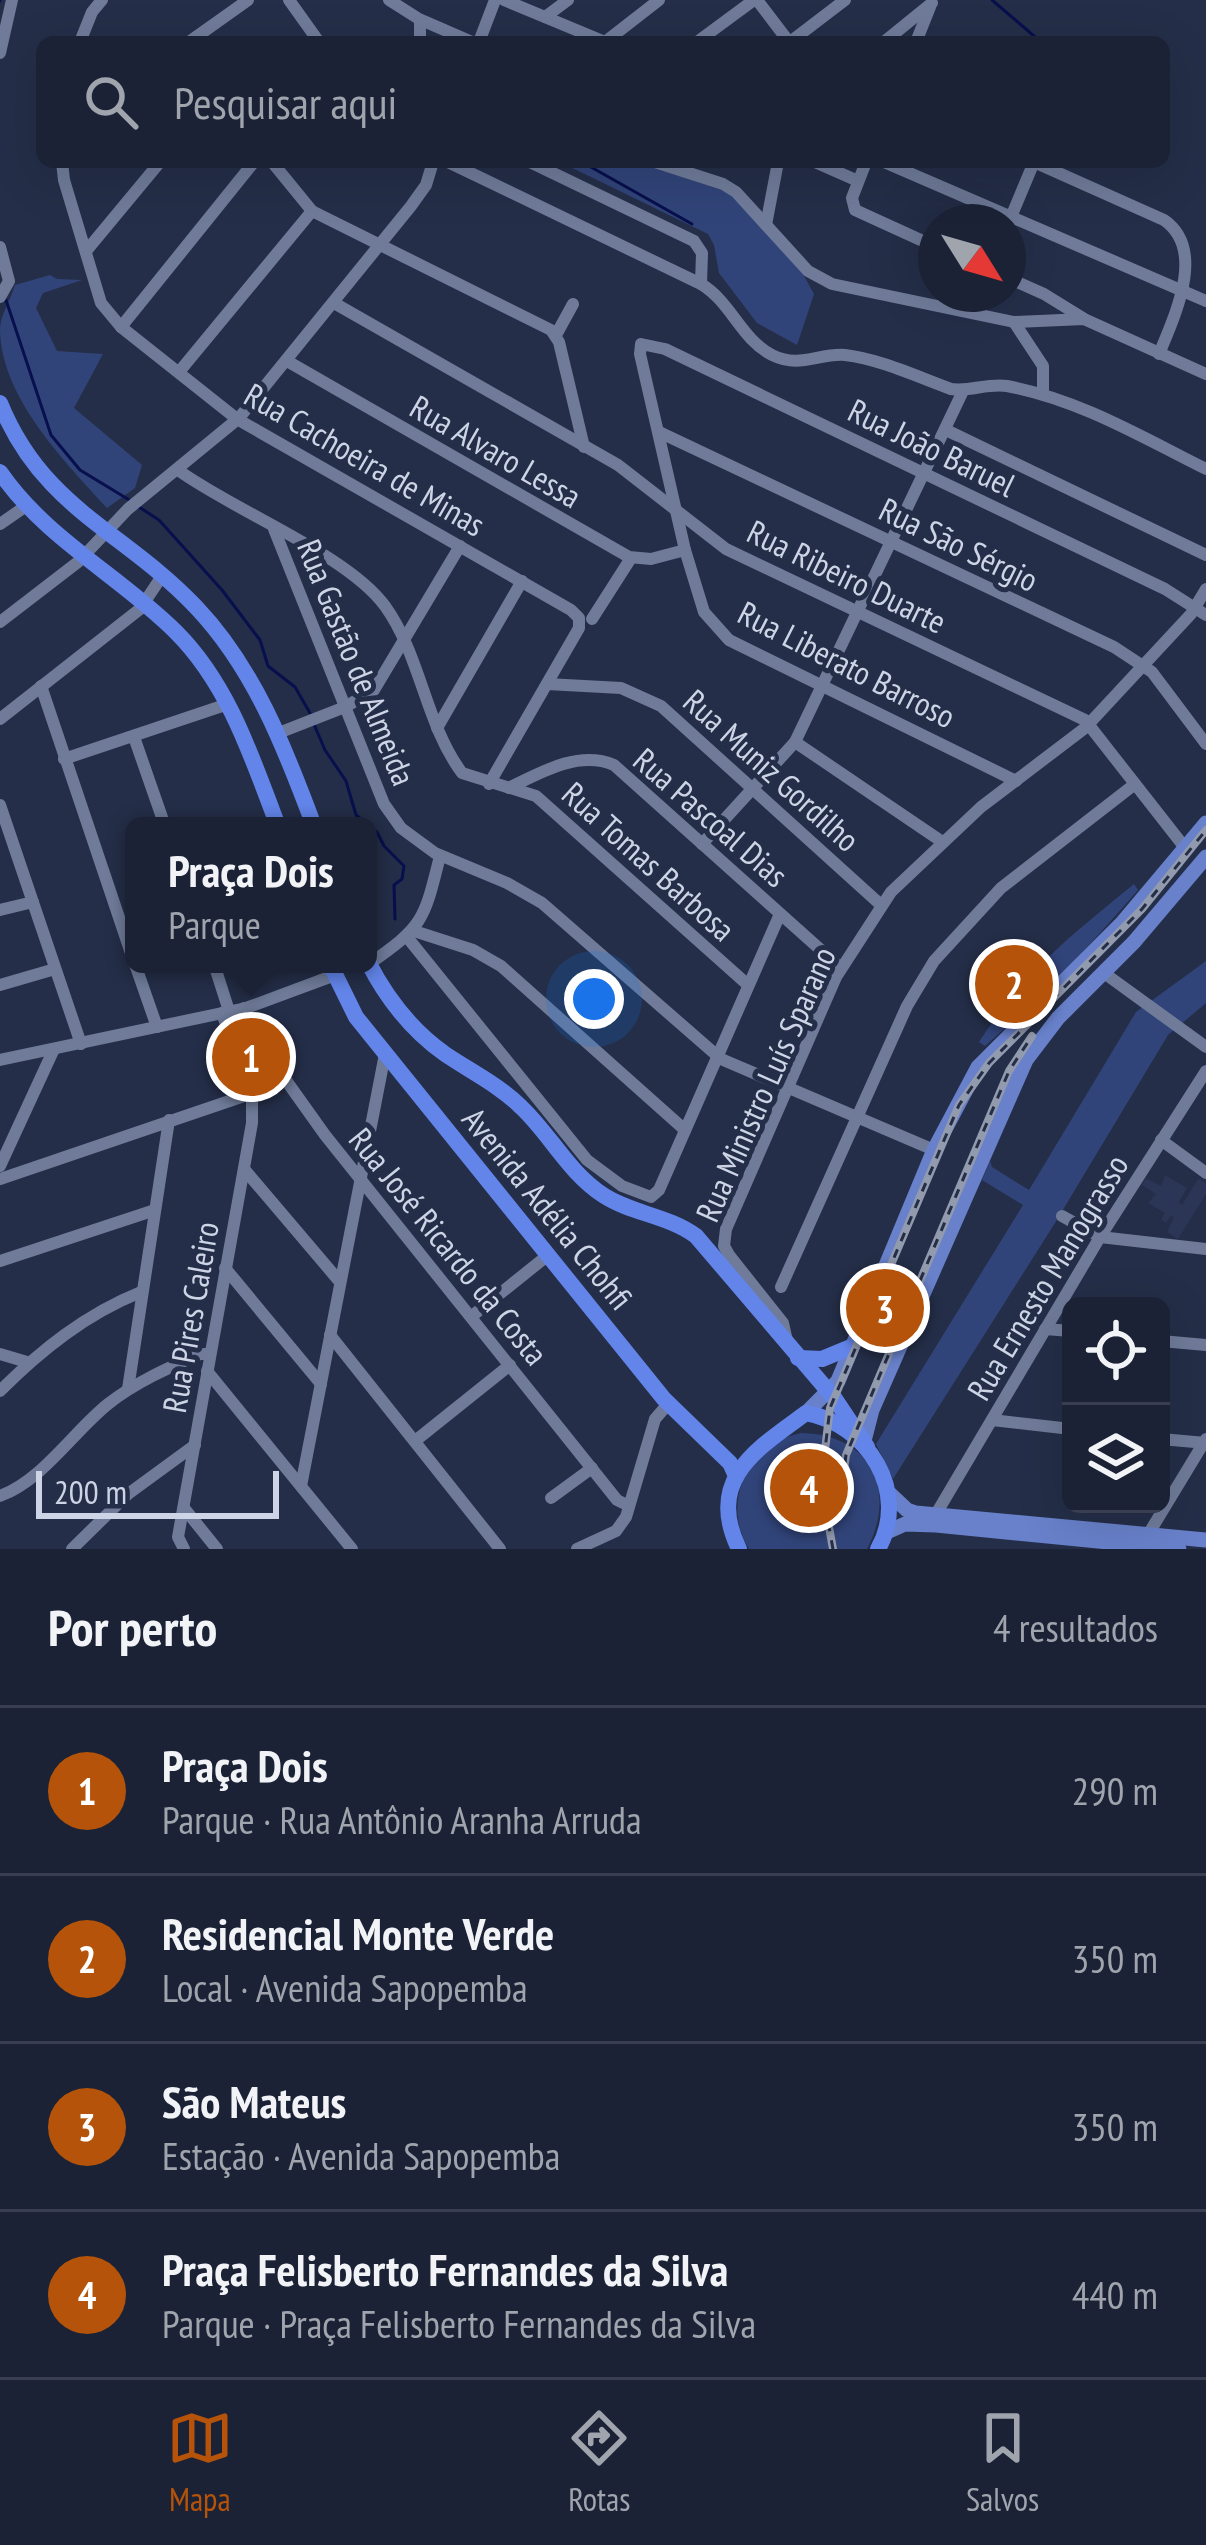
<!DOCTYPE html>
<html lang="pt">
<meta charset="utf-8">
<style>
body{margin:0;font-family:"PT Sans Narrow",sans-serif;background:#242a3e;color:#f1f3f6}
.controls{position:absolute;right:36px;bottom:36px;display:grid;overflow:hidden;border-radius:18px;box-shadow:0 12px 48px #0002}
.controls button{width:108px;height:108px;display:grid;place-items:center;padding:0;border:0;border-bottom:3px solid #393f51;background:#1b2236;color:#f1f3f6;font:60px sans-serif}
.compass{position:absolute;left:918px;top:204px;width:108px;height:108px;border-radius:50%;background:#1b2236;box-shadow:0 12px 48px #0002;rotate:127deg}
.scale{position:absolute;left:36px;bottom:30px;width:243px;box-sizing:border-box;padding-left:12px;border:6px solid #cdd4e5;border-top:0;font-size:33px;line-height:42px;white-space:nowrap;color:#cdd4e5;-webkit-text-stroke:9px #242e48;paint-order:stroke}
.you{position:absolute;left:594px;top:999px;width:42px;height:42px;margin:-30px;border:9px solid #fff;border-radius:50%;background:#1a73e8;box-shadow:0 0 0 18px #1a73e833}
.badge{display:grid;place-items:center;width:78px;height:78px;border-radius:50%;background:#b45309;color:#fff;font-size:39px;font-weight:700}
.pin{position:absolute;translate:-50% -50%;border:6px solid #fff;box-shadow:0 3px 12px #0006}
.popup{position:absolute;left:125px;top:817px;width:252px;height:156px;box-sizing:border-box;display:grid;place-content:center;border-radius:18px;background:#1b2236;filter:drop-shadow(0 3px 9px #0005);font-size:39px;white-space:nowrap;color:#a0a4ad}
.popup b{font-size:45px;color:#f1f3f6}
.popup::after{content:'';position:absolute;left:50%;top:100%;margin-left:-24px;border:24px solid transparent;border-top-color:#1b2236}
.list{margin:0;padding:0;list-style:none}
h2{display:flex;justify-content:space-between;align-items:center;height:156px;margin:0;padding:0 48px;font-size:51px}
h2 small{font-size:39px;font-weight:400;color:#a0a4ad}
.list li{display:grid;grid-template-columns:78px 1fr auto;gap:36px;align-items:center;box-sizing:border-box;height:168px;padding:0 48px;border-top:3px solid #393f51}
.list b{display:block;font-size:45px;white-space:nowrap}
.list p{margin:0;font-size:39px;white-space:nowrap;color:#a0a4ad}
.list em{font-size:39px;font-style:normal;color:#a0a4ad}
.icon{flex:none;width:66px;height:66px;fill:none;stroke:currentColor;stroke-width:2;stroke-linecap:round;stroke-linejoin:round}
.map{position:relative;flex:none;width:1206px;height:1549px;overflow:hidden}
.search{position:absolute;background:#1b2236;box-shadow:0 12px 48px #0002;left:36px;right:36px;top:36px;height:132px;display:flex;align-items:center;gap:30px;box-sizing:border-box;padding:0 42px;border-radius:18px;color:#a0a4ad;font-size:45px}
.sheet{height:828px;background:#1b2236}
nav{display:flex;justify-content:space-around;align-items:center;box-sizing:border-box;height:168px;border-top:3px solid #393f51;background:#1b2236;font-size:33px;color:#a0a4ad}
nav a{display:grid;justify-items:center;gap:6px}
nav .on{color:#b45309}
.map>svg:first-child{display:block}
</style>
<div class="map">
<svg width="1206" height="1549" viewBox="0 0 1206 1549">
<rect width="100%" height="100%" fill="#242e48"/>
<path fill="#2b3656" d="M 1165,1175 L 1187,1188 L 1179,1202 L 1182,1205 L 1198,1179 L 1206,1183 L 1206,1194 L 1178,1239 L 1167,1232 L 1174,1217 L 1171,1216 L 1166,1223 L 1161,1220 L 1165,1213 L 1148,1203 L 1156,1194 L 1142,1185 L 1146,1178 L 1161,1186 Z"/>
<g fill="#314479">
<path d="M 560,162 L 638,162 L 727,192 L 758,217 L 793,256 L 814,294 L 797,345 L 757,323 L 719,273 L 714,245 L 708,234 Z"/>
<path d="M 50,275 L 57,279 L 82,280 L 43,293 L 36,308 L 57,351 L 103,354 L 74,408 L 142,465 L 135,488 L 107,508 C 64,461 0,396 0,328 C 1,314 11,299 15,285 Z"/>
<path d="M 1134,884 L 1138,890 C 1091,945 1040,998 985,1046 L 979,1042 C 1026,970 1068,938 1134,884 Z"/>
<path d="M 1206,961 L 1206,1003 L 1168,1035 L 1055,1223 L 893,1479 L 876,1444 L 1023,1205 L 982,1180 L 990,1161 L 992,1167 L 1029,1190 L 1136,1012 Z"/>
<path d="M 801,1433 C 870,1434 898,1490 867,1549 L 749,1549 C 720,1502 748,1444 801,1433 Z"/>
</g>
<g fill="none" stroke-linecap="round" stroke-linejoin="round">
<g stroke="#070f4d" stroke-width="3">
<path d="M 992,0 L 1041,42"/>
<path d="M 0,1 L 0,0"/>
<path d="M 582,162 L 692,224"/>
<path d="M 6,300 L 51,435 L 80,470 L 131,501"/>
<path d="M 139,507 L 159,520 L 222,590 L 260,640 L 268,666 L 295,687 L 310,713"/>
<path d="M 313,722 L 325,750 L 346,781 L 356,815 L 377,832 L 384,846 L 404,866 L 402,879 L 394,885 L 395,919"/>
</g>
<g stroke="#6f7b99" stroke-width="12">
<path d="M 289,0 L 319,42"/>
<path d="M 389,0 L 419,19 L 472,42"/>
<path d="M 504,0 L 605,42"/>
<path d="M 757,0 L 789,42"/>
<path d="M 545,17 L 568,0"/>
<path d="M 420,20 L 420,42"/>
<path d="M 80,42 L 92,12 L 102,0"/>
<path d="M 189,42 L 248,0"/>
<path d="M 479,42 L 495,0"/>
<path d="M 605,42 L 659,0"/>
<path d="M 697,42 L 754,0"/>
<path d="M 790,42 L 845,0"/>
<path d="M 884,42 L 932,3"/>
<path d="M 916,42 L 930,7"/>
<path d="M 0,53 L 12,0"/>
<path d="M 62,162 L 64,180 L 101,303 L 121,327 L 237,419 L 571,610 L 579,618 L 579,628 L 489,784"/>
<path d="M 272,162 L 312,211 L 551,330 L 559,342 L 584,447"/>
<path d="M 448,162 L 701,284 C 731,302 741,339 772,355 C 800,369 818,353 845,355 C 880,359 918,377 951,389 C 970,392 987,383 1007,386 C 1078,399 1142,437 1206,469"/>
<path d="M 530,162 L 694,241 L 702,253 L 701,284"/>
<path d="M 655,162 L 723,184 L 736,192 L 808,271 L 832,284 L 1014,322 L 1084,319 L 1206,374"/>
<path d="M 815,162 L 858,181"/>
<path d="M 866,162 L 852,198 L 855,210 L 936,247"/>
<path d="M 884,162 L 1206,301"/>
<path d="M 1011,217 L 1034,162 L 1164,220 C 1206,249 1176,313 1159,354"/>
<path d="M 766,225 L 778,162"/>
<path d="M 0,247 L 9,281 L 0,297"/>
<path d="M 87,250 L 160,162"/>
<path d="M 1008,278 L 1044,294 L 1083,318"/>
<path d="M 334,303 L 618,465 L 726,549 L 1085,720 L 1186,849"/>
<path d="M 1014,322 L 1043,366 L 1043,394"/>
<path d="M 121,327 L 254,162"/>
<path d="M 556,335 L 573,304"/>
<path d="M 287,361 L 629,557 L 651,559 L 685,550"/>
<path d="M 179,372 L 312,211"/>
<path d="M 946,430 L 1206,555"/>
<path d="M 659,432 L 1114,647 L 1152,672 L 1206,744"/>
<path d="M 178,470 C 234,511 347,554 385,606 C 421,656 425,723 462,773 L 536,796 L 748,985"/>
<path d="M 0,524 L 26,506"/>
<path d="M 274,529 L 384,804 L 401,828 L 435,853 L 507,883 L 542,903 L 721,1059 L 934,1150"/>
<path d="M 592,619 L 631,558"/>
<path d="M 0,622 L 78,562 L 128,509 L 239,418 L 411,206 L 426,185 L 433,162"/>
<path d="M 547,684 L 621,688 L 661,706 L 881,905"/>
<path d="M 41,686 L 134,962"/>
<path d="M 0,719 L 140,609 L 162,576"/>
<path d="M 437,728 L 522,581"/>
<path d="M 276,734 L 345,707 L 374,690 L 460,546"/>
<path d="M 134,737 L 165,826"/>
<path d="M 795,742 L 941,841"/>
<path d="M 64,759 L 228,704"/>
<path d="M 1016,781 L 729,640 L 704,612 L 685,550 L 640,354 L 641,344 L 665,349 L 1165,589 L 1206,615"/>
<path d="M 509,788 C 541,772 579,750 614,765 L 841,968"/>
<path d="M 0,805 L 81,1044"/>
<path d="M 702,844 L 795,742 L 963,391"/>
<path d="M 0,910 L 33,902"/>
<path d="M 414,931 L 473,950 L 501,966 L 685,1130"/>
<path d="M 407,937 L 587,1160 L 622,1186 L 651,1197 L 659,1190 L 780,914"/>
<path d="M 135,964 L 157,1027"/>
<path d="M 214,964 L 229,1011"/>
<path d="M 369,964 C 424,926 424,920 440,856"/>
<path d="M 1104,973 L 1206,1047"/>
<path d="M 0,985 L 55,969"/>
<path d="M 244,1008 L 253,1034 L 325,1135 L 617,1500 L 629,1506"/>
<path d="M 0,1060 L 246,1008 L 335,975"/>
<path d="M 1161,1140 L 1206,1173"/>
<path d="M 0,1166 L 54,1049"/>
<path d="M 244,1169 L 340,1282"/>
<path d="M 0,1179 L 250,1094 L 281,1076"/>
<path d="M 1062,1216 L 1100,1237 L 1206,1249"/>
<path d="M 0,1261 L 155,1210"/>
<path d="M 225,1268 L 321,1384"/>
<path d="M 781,1287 L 907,1006 L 934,961 L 1001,888 L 1135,784"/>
<path d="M 472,1316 L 547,1256"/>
<path d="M 1045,1329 L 1071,1331"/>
<path d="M 330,1335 L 500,1549"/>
<path d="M 787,1341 L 783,1323 L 729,1255 L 724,1246 L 726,1229 L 836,977 L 891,892 L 981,807 L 1085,728 L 1191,614 L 1206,589"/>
<path d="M 1161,1341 L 1206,1345"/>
<path d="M 0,1354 L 27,1362"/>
<path d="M 207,1371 L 352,1549"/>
<path d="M 128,1389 L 169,1120"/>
<path d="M 0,1391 C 41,1350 86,1314 141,1292"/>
<path d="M 992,1420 L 1071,1429"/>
<path d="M 1161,1439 L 1206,1443"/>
<path d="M 415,1441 L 510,1365"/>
<path d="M 301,1486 L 385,1054"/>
<path d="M 0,1496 C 43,1480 73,1432 108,1404 C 136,1382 168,1368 200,1354 L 210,1354"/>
<path d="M 551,1498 L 592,1468"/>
<path d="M 184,1508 L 217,1549"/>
<path d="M 936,1514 L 1100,1237 L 1206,1071"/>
<path d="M 1146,1538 L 1206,1439"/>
<path d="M 72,1549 L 128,1494 L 195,1445"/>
<path d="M 184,1549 L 178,1537 L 252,1123 L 252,1099 L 222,1013"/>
<path d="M 577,1549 L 616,1531 L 626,1517 L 655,1419 L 668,1404"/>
</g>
<g stroke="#6881ca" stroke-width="15">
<path d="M 806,1413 L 838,1381 L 934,1150 L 978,1067 L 1122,923 L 1206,823"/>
<path d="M 864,1441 L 872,1410 L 1026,1060 L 1058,1018 L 1134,942 L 1206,857"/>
<path d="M 890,1494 L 907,1510 L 916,1513 L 1206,1540"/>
<path d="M 887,1532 L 905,1524 L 936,1525 L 1179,1549"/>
</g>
<g stroke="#6385ea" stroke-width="16">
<path d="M 0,403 C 43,509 123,530 196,607 C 254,668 285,748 314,826"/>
<path d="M 0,472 C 46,539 120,576 176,632 C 229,685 252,758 278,826"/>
<path d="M 368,962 C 387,999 411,1030 445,1054 C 470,1071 499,1085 521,1107 C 550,1134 568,1172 603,1195 C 632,1214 667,1215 696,1236 L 835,1399 L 867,1447"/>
<path d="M 330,964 L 356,1017 L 664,1399 L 730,1463 L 736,1476"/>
<path d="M 798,1358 L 822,1359 L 851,1347"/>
<path d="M 739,1549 C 705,1479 757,1449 806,1413 C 868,1424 910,1493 878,1549"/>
</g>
<g stroke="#929aae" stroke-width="8">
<g id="rail">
<path d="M 838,1517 L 846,1455 L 1009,1071 L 1032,1036"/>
<path d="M 833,1549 L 821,1483 L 830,1408 L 959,1105 L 989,1063 L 1142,909 L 1206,830"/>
</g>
</g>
<use href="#rail" stroke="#242e48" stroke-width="3" stroke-dasharray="9" stroke-linecap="butt"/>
</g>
<g text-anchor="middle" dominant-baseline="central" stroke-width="10" stroke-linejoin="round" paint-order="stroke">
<g font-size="33" fill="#cdd4e5" stroke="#242e48">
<text transform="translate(932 447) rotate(26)">Rua João Baruel</text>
<text transform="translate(496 451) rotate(30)">Rua Alvaro Lessa</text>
<text transform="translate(365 459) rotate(30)">Rua Cachoeira de Minas</text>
<text transform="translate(959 544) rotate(26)">Rua São Sérgio</text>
<text transform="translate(847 576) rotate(26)">Rua Ribeiro Duarte</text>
<text transform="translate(357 662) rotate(68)">Rua Gastão de Almeida</text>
<text transform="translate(847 664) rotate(27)">Rua Liberato Barroso</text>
<text transform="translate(772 770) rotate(42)">Rua Muniz Gordilho</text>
<text transform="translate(711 817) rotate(41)">Rua Pascoal Dias</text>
<text transform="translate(649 861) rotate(42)">Rua Tomas Barbosa</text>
<text transform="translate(765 1084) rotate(-66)">Rua Ministro Luís Sparano</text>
<text transform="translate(548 1208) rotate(51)">Avenida Adélia Chohfi</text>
<text transform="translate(449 1246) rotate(51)">Rua José Ricardo da Costa</text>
<text transform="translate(1047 1277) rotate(-59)">Rua Ernesto Manograsso</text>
<text transform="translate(190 1317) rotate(-80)">Rua Pires Caleiro</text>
</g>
</g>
</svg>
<div class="controls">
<button><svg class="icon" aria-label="locate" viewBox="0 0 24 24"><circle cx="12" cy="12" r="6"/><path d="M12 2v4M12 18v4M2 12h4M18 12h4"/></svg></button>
<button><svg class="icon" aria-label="layers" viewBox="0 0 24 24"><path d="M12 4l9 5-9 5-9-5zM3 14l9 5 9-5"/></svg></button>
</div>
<svg class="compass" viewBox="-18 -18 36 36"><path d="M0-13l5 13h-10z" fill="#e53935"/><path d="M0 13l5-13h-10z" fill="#a0a4ad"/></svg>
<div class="scale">200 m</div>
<div class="you"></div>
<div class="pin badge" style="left:251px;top:1057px">1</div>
<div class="popup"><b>Praça Dois</b>Parque</div>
<div class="pin badge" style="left:1014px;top:984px">2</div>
<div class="pin badge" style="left:885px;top:1308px">3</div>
<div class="pin badge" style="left:809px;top:1488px">4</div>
<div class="search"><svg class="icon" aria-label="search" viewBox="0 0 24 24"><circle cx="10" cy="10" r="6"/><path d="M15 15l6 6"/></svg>Pesquisar aqui</div>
</div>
<section class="sheet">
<h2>Por perto<small>4 resultados</small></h2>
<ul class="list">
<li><span class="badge">1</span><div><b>Praça Dois</b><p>Parque · Rua Antônio Aranha Arruda</p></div><em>290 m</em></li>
<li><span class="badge">2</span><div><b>Residencial Monte Verde</b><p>Local · Avenida Sapopemba</p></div><em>350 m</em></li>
<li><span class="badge">3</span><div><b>São Mateus</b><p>Estação · Avenida Sapopemba</p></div><em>350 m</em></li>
<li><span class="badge">4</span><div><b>Praça Felisberto Fernandes da Silva</b><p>Parque · Praça Felisberto Fernandes da Silva</p></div><em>440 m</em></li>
</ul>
</section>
<nav>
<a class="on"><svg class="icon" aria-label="map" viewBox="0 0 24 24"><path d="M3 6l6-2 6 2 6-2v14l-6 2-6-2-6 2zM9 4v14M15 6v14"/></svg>Mapa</a>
<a><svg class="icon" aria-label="directions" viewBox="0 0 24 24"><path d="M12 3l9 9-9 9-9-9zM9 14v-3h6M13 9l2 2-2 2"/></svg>Rotas</a>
<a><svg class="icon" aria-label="saved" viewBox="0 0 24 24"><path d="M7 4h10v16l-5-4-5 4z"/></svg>Salvos</a>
</nav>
